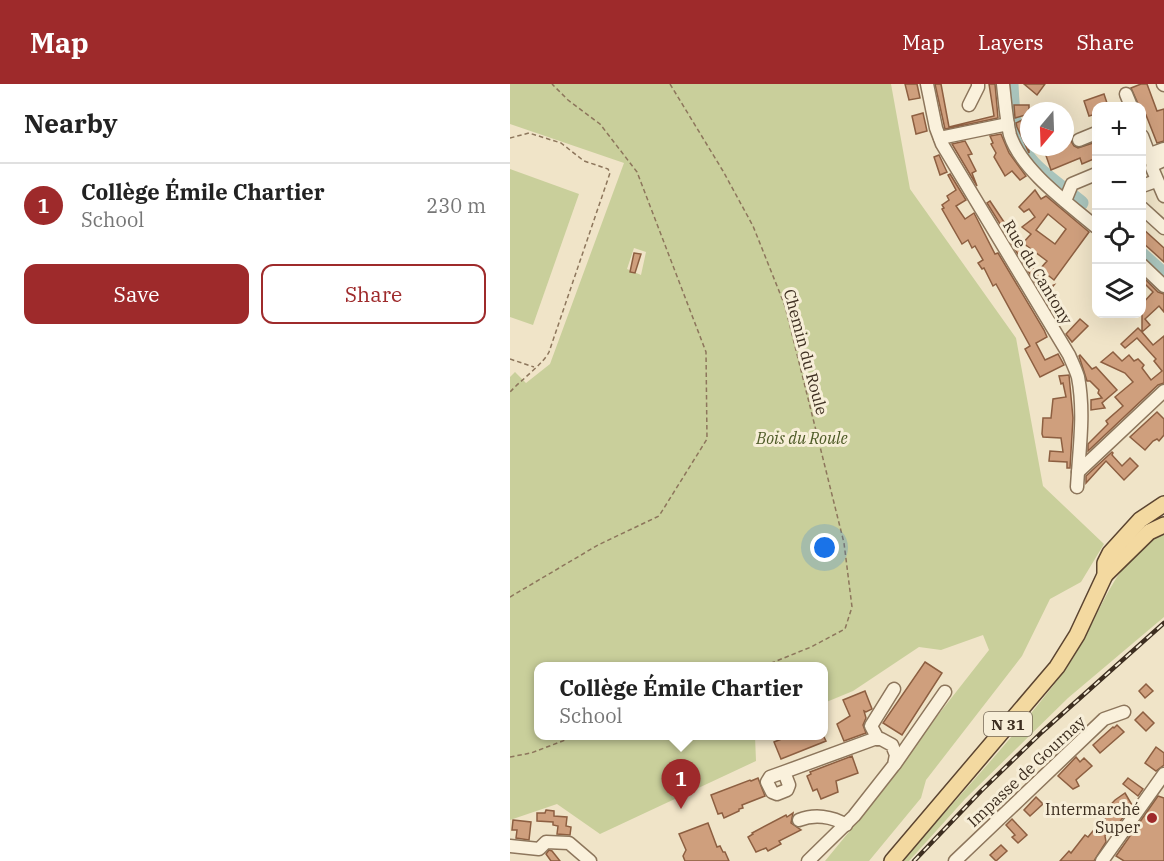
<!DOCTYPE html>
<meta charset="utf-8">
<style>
body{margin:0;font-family:"IBM Plex Serif",serif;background:#f6f6f6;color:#222}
.controls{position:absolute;right:18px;top:18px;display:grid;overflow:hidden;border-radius:12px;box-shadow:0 6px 24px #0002}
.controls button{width:54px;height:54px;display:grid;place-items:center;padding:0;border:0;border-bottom:2px solid #e0e0e0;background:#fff;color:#222;font:30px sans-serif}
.compass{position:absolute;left:510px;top:18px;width:54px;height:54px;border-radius:50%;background:#fff;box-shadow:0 6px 24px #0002;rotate:199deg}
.you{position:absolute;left:315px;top:464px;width:21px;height:21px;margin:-15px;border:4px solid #fff;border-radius:50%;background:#1a73e8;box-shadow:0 0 0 9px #1a73e833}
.badge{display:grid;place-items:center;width:39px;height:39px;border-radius:50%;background:#9e2a2b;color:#fff;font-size:20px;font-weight:700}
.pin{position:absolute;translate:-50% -50px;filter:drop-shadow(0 2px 3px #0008)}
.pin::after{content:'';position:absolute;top:32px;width:21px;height:18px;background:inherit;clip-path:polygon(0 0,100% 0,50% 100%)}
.popup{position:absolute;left:24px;top:578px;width:294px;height:78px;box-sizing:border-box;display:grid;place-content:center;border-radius:12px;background:#fff;filter:drop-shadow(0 2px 4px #0005);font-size:20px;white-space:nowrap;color:#767676}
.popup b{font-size:22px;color:#222}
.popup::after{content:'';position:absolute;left:50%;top:100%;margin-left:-12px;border:12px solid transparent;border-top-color:#fff}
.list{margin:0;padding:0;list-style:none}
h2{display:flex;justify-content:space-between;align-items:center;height:78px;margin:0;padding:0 24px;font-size:26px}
h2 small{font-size:20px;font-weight:400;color:#767676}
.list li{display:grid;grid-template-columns:39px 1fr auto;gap:18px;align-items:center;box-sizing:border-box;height:84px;padding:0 24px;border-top:2px solid #e0e0e0}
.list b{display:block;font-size:22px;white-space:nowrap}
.list p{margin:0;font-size:20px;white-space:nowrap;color:#767676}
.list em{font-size:20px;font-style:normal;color:#767676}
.actions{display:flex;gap:12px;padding:18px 24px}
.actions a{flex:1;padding:14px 0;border:2px solid #9e2a2b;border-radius:12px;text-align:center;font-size:21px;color:#9e2a2b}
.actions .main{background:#9e2a2b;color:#fff}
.icon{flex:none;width:33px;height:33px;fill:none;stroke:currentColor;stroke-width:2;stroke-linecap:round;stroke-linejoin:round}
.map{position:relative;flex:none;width:654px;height:777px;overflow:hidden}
header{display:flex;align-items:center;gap:36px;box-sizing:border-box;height:84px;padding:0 30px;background:#9e2a2b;color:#fff}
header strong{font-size:28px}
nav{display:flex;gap:33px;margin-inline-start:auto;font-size:21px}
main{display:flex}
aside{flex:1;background:#fff}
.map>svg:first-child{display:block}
</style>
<header>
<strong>Map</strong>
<nav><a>Map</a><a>Layers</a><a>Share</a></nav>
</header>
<main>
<aside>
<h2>Nearby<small></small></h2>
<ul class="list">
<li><span class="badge">1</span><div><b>Collège Émile Chartier</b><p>School</p></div><em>230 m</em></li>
</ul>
<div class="actions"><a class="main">Save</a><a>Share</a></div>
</aside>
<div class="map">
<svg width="654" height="777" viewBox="0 0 654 777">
<rect width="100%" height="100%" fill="#f0e4c8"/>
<g fill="#c9cf9b" fill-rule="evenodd">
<path d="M 0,0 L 381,0 L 400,105 L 506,254 L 533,402 L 594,460 L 571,498 L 540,515 L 512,572 L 416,696 L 411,714 L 359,777 L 315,777 L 362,720 L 388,682 L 479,566 L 473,551 L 431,566 L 409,563 L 343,607 L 314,619 L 314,582 L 28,582 L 28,652 L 245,652 L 246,677 L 90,750 L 47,720 L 0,736 L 0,293 L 5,288 L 16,299 L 40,280 L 114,79 L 0,40 ZM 124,164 L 136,168 L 131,191 L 117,185 Z"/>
<path d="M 0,85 L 69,110 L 23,241 L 0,233 Z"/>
<path d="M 654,448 L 654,533 L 558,614 L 455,715 L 399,777 L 392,777 C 447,714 505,653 555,586 C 589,540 600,476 654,448 Z"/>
</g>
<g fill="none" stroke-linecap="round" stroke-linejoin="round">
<g stroke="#a9c4bc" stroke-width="15">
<path d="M 501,0 C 502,22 503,49 515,69 C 526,87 554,105 571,119"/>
<path d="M 632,171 L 654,191"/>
</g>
</g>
<g fill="#cf9f7d" stroke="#8d5f41" stroke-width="1.5" fill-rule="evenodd">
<path d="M 395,0 L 407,0 L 410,14 L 399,16 Z"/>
<path d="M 425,0 L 431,0 L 439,43 L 484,32 L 479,0 L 485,0 L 488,34 L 435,45 Z"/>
<path d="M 514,0 L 535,0 L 527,11 Z"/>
<path d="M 631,0 L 637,0 L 647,27 L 654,25 L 654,57 L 647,59 L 636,31 L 632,33 L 632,22 L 629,22 L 621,4 Z"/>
<path d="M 594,10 L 598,22 L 586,22 L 586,30 L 579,32 L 574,17 Z"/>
<path d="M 504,21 L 519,21 L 519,30 L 505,34 Z"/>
<path d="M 413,29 L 417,47 L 406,50 L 402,32 Z"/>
<path d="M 512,36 L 519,51 L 519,69 L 507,43 L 506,39 Z"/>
<path d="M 491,50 L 499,69 L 516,92 L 510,96 L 502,87 L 495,92 L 484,73 L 486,69 L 481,60 L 483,59 L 480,52 Z"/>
<path d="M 455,57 L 462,70 L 458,71 L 466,87 L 462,89 L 467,102 L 442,60 Z"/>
<path d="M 561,57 L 564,62 L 568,64 L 586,58 L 586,74 L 572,80 L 570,74 L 541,86 L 533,63 L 555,63 L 555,60 Z"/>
<path d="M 429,71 L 437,88 L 430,91 L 424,73 Z"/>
<path d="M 440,90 L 456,116 L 446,122 L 455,135 L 464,129 L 485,170 L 488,169 L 534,246 L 537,253 L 526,259 L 535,276 L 548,270 L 554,281 L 530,293 L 515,265 L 520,262 L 486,200 L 483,202 L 474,184 L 472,185 L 468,179 L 473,176 L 465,162 L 462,164 L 458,156 L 452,160 L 432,125 L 434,124 L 432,121 L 439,116 L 437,112 L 446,106 L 438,91 Z"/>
<path d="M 525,106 L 531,115 L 536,112 L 579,148 L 544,196 L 530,185 L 537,177 L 513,159 L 521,150 L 512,143 L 525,133 L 519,125 L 514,128 L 509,123 ZM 538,130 L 556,145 L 545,160 L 526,146 Z"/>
<path d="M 480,117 L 496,141 L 492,143 L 477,119 Z"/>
<path d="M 632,144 L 654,164 L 654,178 L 632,158 Z"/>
<path d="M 502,151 L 536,204 L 544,201 L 534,213 L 498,154 Z"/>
<path d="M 124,169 L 131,170 L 125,189 L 120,188 Z"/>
<path d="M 632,192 L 648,208 L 654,210 L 654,228 L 649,222 L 635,235 L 640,241 L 632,248 L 643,261 L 654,252 L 654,299 L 648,301 L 578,367 L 578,360 L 598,340 L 596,337 L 613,322 L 605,313 L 623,298 L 615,289 L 591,278 L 603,268 L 612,277 L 619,271 L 624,277 L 628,275 L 634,281 L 632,284 L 641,296 L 652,287 L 644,277 L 646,275 L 627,254 L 615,264 L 611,260 L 628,244 L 632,248 L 632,220 L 643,208 L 632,197 Z"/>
<path d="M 570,235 L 578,242 L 562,258 L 556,250 Z"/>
<path d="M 570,271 L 582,285 L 586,283 L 607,306 L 592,319 L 595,324 L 581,326 L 581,316 L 592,314 L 588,309 L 589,306 L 580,297 L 577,297 L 569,272 Z"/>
<path d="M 559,291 L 563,334 L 560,384 L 557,384 L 557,378 L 539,377 L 540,367 L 553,368 L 551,354 L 533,353 L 532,350 L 533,334 L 541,334 L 543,315 L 556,313 L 553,299 L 551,300 L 549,292 Z"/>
<path d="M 647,328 L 654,335 L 654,351 L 649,357 L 647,355 L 643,357 L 635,366 L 620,353 Z"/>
<path d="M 602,368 L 603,369 L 602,371 L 612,382 L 620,374 L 628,382 L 614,396 L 596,377 L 576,399 L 576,392 Z"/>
<path d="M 415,578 L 432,589 L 392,651 L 373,639 Z"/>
<path d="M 636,600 L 643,607 L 635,614 L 629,607 Z"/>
<path d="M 355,607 L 362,625 L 356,628 L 354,627 L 356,634 L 353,641 L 356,649 L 334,657 L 327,640 L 340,632 L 333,616 Z"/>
<path d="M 633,628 L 644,639 L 636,647 L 625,636 Z"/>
<path d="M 607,641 L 614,648 L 590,669 L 583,661 L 603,643 L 604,644 Z"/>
<path d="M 282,651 L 313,651 L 316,657 L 271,675 L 264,658 Z"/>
<path d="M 646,663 L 654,669 L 654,681 L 646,687 L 635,679 Z"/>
<path d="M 342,672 L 348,689 L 326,697 L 328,708 L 311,715 L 307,705 L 303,707 L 297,692 L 301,690 L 300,688 Z"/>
<path d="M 566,673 L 570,678 L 574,674 L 582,682 L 566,696 L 569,702 L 563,705 L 548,692 Z"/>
<path d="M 248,694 L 255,712 L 232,721 L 233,724 L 229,725 L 229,727 L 214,734 L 212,729 L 208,730 L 201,711 L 240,696 L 241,697 Z"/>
<path d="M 618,694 L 633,705 L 628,712 L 613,700 Z"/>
<path d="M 615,709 L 622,721 L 604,746 L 600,743 L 595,752 L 596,758 L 584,777 L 550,777 L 559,767 L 561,769 L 575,751 L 578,753 L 583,747 L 588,750 L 593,742 L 594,748 L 595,734 L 591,731 L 605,716 Z"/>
<path d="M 648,712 L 654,714 L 654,777 L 614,777 L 606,772 Z"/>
<path d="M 526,713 L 533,720 L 520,732 L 514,726 Z"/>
<path d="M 36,726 L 44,727 L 44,732 L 57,733 L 56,742 L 61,743 L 60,751 L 47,750 L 48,742 L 43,741 L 43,738 L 27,737 L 27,729 L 35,729 Z"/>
<path d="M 283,729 L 281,739 L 291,746 L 269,757 L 271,760 L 258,767 L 256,764 L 246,768 L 238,753 L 243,750 L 242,749 L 276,731 L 277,733 Z"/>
<path d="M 502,735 L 517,751 L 508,759 L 502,753 L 505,751 L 496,741 Z"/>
<path d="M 3,736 L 21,738 L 19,756 L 6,754 L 7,746 L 2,746 Z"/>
<path d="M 198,739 L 207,763 L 210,762 L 213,768 L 215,768 L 219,777 L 175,777 L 173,772 L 176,766 L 169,750 Z"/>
<path d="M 491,761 L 497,767 L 486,777 L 480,771 Z"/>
<path d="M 39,766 L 42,767 L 50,777 L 41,777 L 36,770 Z"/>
</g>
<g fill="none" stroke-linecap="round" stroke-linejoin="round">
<g stroke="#8d765c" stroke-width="15">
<g id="minor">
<path d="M 417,0 L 426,44 L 432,60 L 559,271 C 562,278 566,286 568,293 C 575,329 569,367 567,403"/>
<path d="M 493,0 C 495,17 496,35 500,51 C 511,86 559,120 586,143"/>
<path d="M 653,0 L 654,1"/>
<path d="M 616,10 L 621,22"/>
<path d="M 459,21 L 468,3 L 468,0"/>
<path d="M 632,52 L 643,81 L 654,76"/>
<path d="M 430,54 L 498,40"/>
<path d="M 569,56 L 586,49"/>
<path d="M 632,73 L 654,65"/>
<path d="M 643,81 L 642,84 L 654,112"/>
<path d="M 632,102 L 646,97"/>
<path d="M 555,117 L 562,100 L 586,90"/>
<path d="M 632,124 L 654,144"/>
<path d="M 632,181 L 654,202"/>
<path d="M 568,388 L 654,307"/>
<path d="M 368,655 L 361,642 L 384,605"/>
<path d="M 385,680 L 435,608"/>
<path d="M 274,688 L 279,701 L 277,706 L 267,710 L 262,708 L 257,698 L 260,693 L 274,688 L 364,655 L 371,655 L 382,661 L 386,671 L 384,681 L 344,732 L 298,777"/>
<path d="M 289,736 C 304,730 322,732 336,741"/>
<path d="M 0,762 L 29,765 L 36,758 L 59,759 L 80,777"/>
<path d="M 445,777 L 594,635 L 614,628"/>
<path d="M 592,777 L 654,690"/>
</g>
</g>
<g stroke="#5b4430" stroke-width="18">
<g id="major">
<path d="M 595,491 L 639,448 L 654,441"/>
<path d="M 382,777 L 547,583 L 567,551 L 595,491 L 595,479 L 600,469 L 630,436 L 654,420"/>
</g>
</g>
<g stroke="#8d765c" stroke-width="1.5" stroke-dasharray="4.5 3" stroke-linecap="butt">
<path d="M 160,0 L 213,87 L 243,142 L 275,222 L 334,459 L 342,523 L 335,545 L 301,563 L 254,582"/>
<path d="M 0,54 L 19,49 L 51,59 L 74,77 L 98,85 L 100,89 L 39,268 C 34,279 10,297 0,308"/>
<path d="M 0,275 L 24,283"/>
<path d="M 0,513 L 88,461 L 149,432 L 197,355 L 196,268 L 127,88 L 90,40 L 58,16 L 42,0"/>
<path d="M 0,673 L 21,669 L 66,652"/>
</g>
<use href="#minor" stroke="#faf1dc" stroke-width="12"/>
<use href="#major" stroke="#f3d9a0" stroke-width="15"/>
<g stroke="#3d2e20" stroke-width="4.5">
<path id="rail" d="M 404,777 L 471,707 L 532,648 L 654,539"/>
</g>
<use href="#rail" stroke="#f7eed8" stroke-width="2" stroke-dasharray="7" stroke-linecap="butt"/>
</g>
<circle fill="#9e2a2b" stroke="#f7eed8" stroke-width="2" cx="642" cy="734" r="6"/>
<g text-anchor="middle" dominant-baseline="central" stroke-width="6" stroke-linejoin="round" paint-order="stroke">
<rect fill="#f7eed8" stroke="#756857" stroke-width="1.5" x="474" y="628" width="48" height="24" rx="4.5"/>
<g font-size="15" font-weight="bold" fill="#3d2e20">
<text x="498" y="640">N 31</text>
</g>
<g font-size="16" fill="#3d2e20" stroke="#f7eed8">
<text transform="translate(528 188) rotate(59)">Rue du Cantony</text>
<text transform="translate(296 268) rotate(75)">Chemin du Roule</text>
<text transform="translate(516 687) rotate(-43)">Impasse de Gournay</text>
</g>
<g font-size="16" font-style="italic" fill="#4d5a26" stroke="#f7eed8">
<text x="292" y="354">Bois du Roule</text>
</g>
<g font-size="16" fill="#3d2e20" stroke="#f7eed8" text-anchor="end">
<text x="630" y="725">Intermarché<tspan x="630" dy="18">Super</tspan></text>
</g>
</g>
</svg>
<div class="controls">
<button>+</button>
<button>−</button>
<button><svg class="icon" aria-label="locate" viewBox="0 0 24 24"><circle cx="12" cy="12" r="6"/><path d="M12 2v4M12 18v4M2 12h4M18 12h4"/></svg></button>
<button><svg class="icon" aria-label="layers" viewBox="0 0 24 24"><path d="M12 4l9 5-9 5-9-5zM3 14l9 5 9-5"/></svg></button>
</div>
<svg class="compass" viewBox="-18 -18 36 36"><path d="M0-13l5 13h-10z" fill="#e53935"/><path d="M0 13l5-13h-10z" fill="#767676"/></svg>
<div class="you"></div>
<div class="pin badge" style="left:171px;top:725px">1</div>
<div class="popup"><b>Collège Émile Chartier</b>School</div>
</div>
</main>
